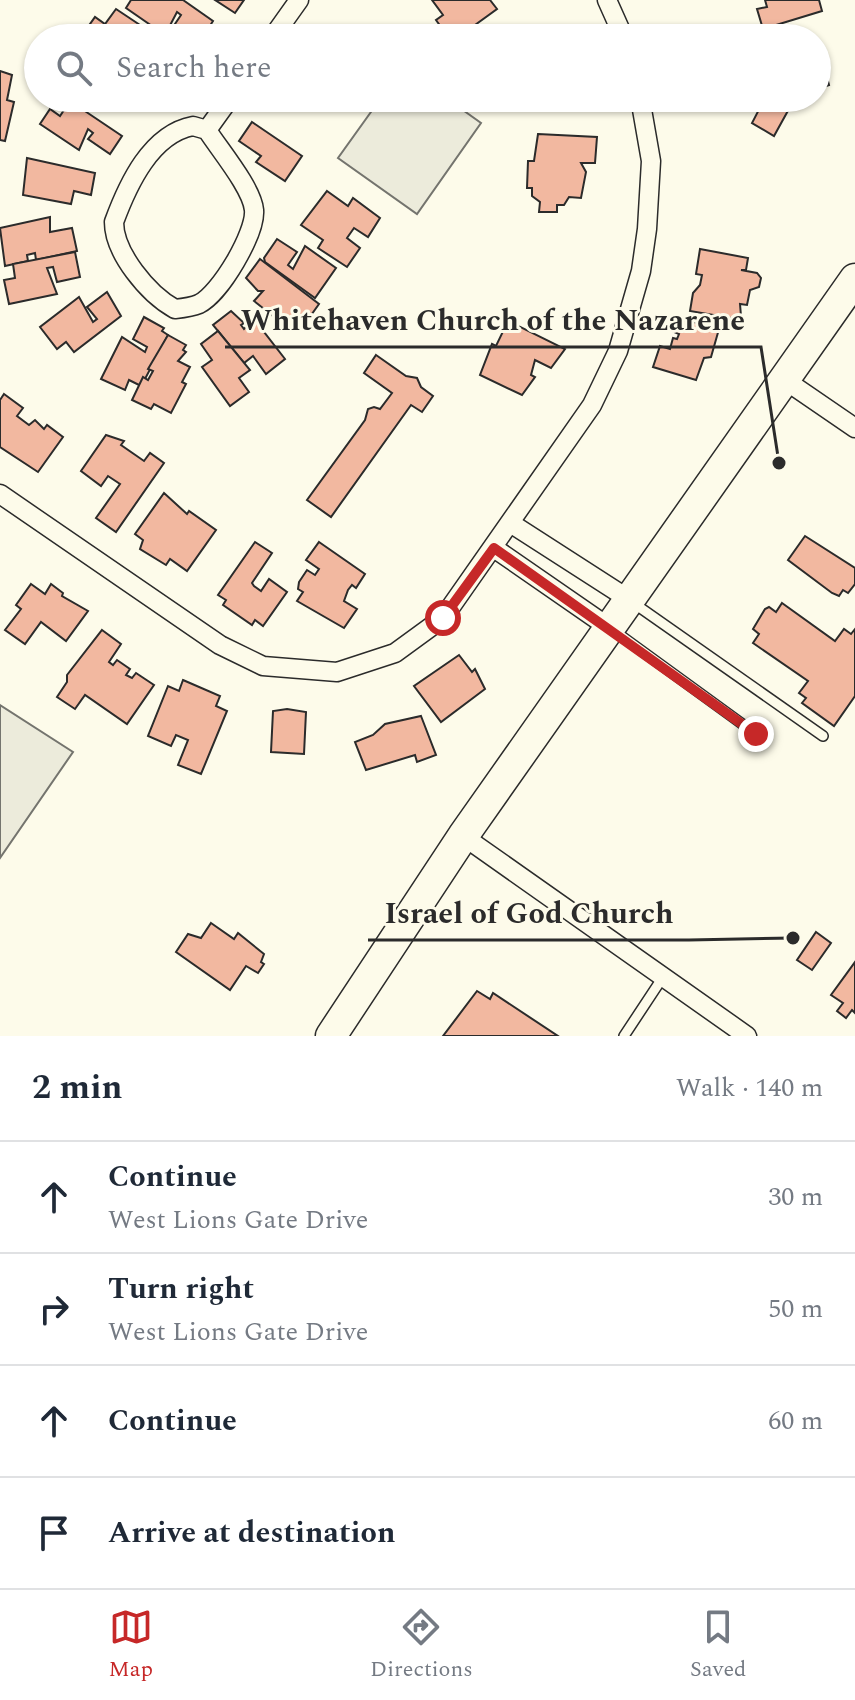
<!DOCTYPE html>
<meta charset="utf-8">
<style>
body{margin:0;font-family:Spectral,serif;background:#f6f6f7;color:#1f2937}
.stop{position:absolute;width:24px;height:24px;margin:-18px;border:6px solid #c62828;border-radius:50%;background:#fff}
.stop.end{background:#c62828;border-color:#fff;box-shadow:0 2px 8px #0008}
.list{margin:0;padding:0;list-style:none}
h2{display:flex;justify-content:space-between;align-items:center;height:104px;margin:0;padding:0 32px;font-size:34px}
h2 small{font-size:26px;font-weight:400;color:#747a83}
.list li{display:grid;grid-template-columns:52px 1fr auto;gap:24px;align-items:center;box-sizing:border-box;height:112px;padding:0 32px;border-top:2px solid #e0e1e3}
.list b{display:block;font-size:30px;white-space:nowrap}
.list p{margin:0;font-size:26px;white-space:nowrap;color:#747a83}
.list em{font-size:26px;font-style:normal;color:#747a83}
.icon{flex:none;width:44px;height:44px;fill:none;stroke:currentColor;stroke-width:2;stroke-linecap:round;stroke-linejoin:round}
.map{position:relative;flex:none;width:855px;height:1036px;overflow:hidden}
.search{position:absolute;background:#fff;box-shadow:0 2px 6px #0004;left:24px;right:24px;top:24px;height:88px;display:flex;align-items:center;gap:20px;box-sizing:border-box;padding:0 28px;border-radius:44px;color:#747a83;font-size:30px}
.sheet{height:552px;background:#fff}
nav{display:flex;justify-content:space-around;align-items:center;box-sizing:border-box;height:112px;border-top:2px solid #e0e1e3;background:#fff;font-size:22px;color:#747a83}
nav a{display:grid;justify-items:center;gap:4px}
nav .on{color:#c62828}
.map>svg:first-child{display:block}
</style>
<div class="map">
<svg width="855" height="1036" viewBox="0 0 855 1036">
<rect width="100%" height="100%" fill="#fdfbea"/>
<g fill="#ecebdb" stroke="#74746e" stroke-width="2">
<path d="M 381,98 L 446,98 L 481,123 L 417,214 L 338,158 Z"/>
<path d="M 0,705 L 73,752 L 0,858 Z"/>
</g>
<g fill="#f2b8a0" stroke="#2b2b2b" stroke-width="2">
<path d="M 131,0 L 183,0 L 213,21 L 202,38 L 196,38 L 175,24 L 181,15 L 177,12 L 165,35 L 126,8 Z"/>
<path d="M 215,0 L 244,0 L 235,13 Z"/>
<path d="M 432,0 L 490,0 L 497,9 L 457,38 L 449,38 L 436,20 L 443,15 Z"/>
<path d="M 765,0 L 819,0 L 822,11 L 763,29 L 757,9 L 767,7 Z"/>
<path d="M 116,9 L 140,25 L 157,38 L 90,38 L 83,34 L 95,17 L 105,24 Z"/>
<path d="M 817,60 L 820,70 L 825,69 L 829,85 L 817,89 Z"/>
<path d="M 0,71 L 12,75 L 7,100 L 14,102 L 5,141 L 0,140 Z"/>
<path d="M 765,98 L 795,98 L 774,136 L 752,123 Z"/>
<path d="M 70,101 L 122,136 L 110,154 L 88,139 L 93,133 L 88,129 L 79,150 L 40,124 L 50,109 L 60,116 Z"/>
<path d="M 252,122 L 302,156 L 285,181 L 256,162 L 261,156 L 239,141 Z"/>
<path d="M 538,134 L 597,137 L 595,163 L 581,163 L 586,172 L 581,198 L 569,197 L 564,205 L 557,205 L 557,212 L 539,212 L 540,202 L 532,196 L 532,188 L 527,188 L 528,161 L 534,161 Z"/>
<path d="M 27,158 L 95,173 L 91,195 L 74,191 L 71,204 L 23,195 Z"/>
<path d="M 327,191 L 348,206 L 353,198 L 380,218 L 368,237 L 354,228 L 347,238 L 360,248 L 347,267 L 318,248 L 323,240 L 301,225 Z"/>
<path d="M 50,217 L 50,232 L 72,228 L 77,251 L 36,260 L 35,253 L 27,255 L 28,261 L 5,266 L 0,228 Z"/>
<path d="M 277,239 L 297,252 L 288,265 L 293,269 L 305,246 L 336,268 L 315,298 L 265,262 L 264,258 Z"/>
<path d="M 700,249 L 748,258 L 746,270 L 741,270 L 757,273 L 761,278 L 759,287 L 750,290 L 747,305 L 740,304 L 741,316 L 737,319 L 690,311 L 693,293 L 700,285 L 702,275 L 696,274 Z"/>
<path d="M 75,252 L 80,277 L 57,282 L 53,267 L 47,268 L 57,294 L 9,304 L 4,280 L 15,278 L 13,264 Z"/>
<path d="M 260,259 L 319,304 L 309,318 L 302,315 L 292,331 L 254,301 L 263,291 L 258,291 L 246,278 Z"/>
<path d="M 107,292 L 121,316 L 74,352 L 66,342 L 57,349 L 40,327 L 79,297 L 93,322 L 97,319 L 87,307 Z"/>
<path d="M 231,311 L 244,323 L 241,325 L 244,329 L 254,319 L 285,359 L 266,374 L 253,356 L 244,363 L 213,325 Z"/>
<path d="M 144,317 L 164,328 L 162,331 L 168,335 L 145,379 L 139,385 L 129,380 L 125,390 L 101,379 L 122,337 L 145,352 L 147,347 L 133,339 Z"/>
<path d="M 679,318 L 719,329 L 711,357 L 704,358 L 696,380 L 653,367 L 660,346 L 670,349 L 673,338 L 677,339 L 679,334 L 674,332 Z"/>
<path d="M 508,321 L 565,349 L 551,368 L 535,360 L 531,375 L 535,377 L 522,395 L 480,375 L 492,344 L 496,346 Z"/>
<path d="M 218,331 L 250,370 L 239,378 L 249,392 L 230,406 L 202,367 L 212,360 L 201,344 Z"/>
<path d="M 168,335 L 186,345 L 183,350 L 186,352 L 178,361 L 190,367 L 182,382 L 186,384 L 171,413 L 154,404 L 151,409 L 132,400 L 143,377 L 148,380 L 153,371 L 148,369 Z"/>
<path d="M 376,355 L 406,376 L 417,378 L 421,387 L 433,396 L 422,412 L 411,405 L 331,517 L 307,500 L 365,420 L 368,409 L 374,407 L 380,409 L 392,393 L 364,373 Z"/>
<path d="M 4,394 L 23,408 L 17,416 L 29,425 L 35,420 L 44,429 L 47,425 L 63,437 L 38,472 L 0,447 L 0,400 Z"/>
<path d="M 106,435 L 124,441 L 121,445 L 144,461 L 150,453 L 164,463 L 116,532 L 96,518 L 120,484 L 108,476 L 101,486 L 81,471 Z"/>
<path d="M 164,493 L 187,514 L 189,511 L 216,530 L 187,571 L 170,559 L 166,565 L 140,549 L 143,540 L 135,534 Z"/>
<path d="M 805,536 L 855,568 L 855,584 L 848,593 L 843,590 L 839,596 L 832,593 L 788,560 Z"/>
<path d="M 255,542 L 272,553 L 252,583 L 254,586 L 261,591 L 269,579 L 287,592 L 263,626 L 255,620 L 252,625 L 223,605 L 226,600 L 218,595 Z"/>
<path d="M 319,542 L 365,574 L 356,588 L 352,585 L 348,590 L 344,601 L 357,609 L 344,628 L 297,601 L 303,592 L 298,589 L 299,582 L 307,570 L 315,575 L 319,569 L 306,560 Z"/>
<path d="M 31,584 L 45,594 L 51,584 L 63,593 L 62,596 L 88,611 L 66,641 L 41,622 L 25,644 L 5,630 L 21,609 L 16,605 Z"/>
<path d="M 782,603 L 835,641 L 844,629 L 851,634 L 855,629 L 855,696 L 834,726 L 802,703 L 806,698 L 799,693 L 808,681 L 753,643 L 759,634 L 753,629 L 765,609 L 769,607 L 776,612 Z"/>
<path d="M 102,630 L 121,644 L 109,662 L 113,665 L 117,660 L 130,669 L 126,675 L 132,678 L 136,673 L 154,685 L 127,724 L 85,695 L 75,709 L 57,697 L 67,682 L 67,675 Z"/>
<path d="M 459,655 L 472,672 L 475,669 L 485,689 L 441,722 L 414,686 Z"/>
<path d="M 183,680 L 220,696 L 216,706 L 227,711 L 201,774 L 178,765 L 188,740 L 176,735 L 171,746 L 148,736 L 168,686 L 179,691 Z"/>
<path d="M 287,709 L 306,712 L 304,754 L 271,752 L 273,711 Z"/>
<path d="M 421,716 L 436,755 L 417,762 L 415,755 L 366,770 L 355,742 L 373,735 L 385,724 Z"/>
<path d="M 211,923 L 234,939 L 238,933 L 264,954 L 261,962 L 264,964 L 258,973 L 246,966 L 230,990 L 176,952 L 188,934 L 201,938 Z"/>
<path d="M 816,932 L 831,943 L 812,970 L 797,960 Z"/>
<path d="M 855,962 L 855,1013 L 852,1010 L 846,1018 L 837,1011 L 843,1003 L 831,995 Z"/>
<path d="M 477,991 L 490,999 L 493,993 L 558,1036 L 443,1036 Z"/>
</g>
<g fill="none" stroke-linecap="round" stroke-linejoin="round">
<g stroke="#2b2b2b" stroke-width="12">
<g id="lane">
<path d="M 632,602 L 823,736"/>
<path d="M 613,630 L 756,734"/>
<path d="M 624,1036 L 663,977"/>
</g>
</g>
<g stroke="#2b2b2b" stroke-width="21">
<g id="street">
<path d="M 607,0 L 624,38"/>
<path d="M 272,38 L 299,0"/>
<path d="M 193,126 L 207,130 C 219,149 252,188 254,210 C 256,233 220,294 199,304 C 192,307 184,308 175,309 C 148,294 114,253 114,222 C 128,184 151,134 193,126 Z"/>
<path d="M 207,130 L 230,98"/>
<path d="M 782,378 L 855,428"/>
<path d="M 0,494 L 220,645 L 263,666 L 337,672 L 395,653 L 443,618 L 592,405 L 618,351 L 641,271 L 647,229 L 651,161 L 640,98"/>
<path d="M 512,524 L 630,600"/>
<path d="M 494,548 L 611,629"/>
<path d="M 463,836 L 747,1036"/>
</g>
</g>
<g stroke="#2b2b2b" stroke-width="33">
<path id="primary" d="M 331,1036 L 463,836 L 855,279"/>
</g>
<use href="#lane" stroke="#fdfbea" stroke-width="9"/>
<use href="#street" stroke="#fdfbea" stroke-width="18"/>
<use href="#primary" stroke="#fdfbea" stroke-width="30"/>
</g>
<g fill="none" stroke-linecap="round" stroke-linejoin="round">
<path stroke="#c62828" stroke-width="10" d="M 443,618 L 494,548 L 756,734"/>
</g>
<path fill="none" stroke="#2b2b2b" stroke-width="3" d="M779 463L761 347H225M793 938L689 940H368"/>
<g fill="#2b2b2b" stroke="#fdfbea" stroke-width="3">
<circle cx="779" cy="463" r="8"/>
<circle cx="793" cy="938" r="8"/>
</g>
<g font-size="30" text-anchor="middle" font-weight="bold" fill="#2b2b2b" stroke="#fdfbea" stroke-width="6" stroke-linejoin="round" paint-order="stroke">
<text x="493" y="330">Whitehaven Church of the Nazarene</text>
<text x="529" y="923">Israel of God Church</text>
</g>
</svg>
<div class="stop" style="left:443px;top:618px"></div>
<div class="stop end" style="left:756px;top:734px"></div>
<div class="search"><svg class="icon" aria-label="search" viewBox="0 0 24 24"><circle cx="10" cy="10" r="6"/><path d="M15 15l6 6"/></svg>Search here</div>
</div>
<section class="sheet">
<h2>2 min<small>Walk · 140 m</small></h2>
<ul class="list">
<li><svg class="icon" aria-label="ahead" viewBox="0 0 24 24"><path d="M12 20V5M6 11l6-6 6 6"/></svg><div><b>Continue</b><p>West Lions Gate Drive</p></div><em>30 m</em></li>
<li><svg class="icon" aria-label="right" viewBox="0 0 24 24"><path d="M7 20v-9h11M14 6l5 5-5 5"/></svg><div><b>Turn right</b><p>West Lions Gate Drive</p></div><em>50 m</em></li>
<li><svg class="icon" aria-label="ahead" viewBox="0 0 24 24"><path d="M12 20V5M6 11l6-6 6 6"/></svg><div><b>Continue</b></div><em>60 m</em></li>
<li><svg class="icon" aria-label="arrive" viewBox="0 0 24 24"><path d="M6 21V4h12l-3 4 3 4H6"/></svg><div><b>Arrive at destination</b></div></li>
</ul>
</section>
<nav>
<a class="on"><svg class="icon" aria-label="map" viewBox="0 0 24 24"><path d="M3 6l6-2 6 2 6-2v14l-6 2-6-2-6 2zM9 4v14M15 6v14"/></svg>Map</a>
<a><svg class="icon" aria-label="directions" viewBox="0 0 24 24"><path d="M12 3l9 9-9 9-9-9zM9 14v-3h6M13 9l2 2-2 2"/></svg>Directions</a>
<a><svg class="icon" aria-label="saved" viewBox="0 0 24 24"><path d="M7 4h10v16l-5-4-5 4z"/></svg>Saved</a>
</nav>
